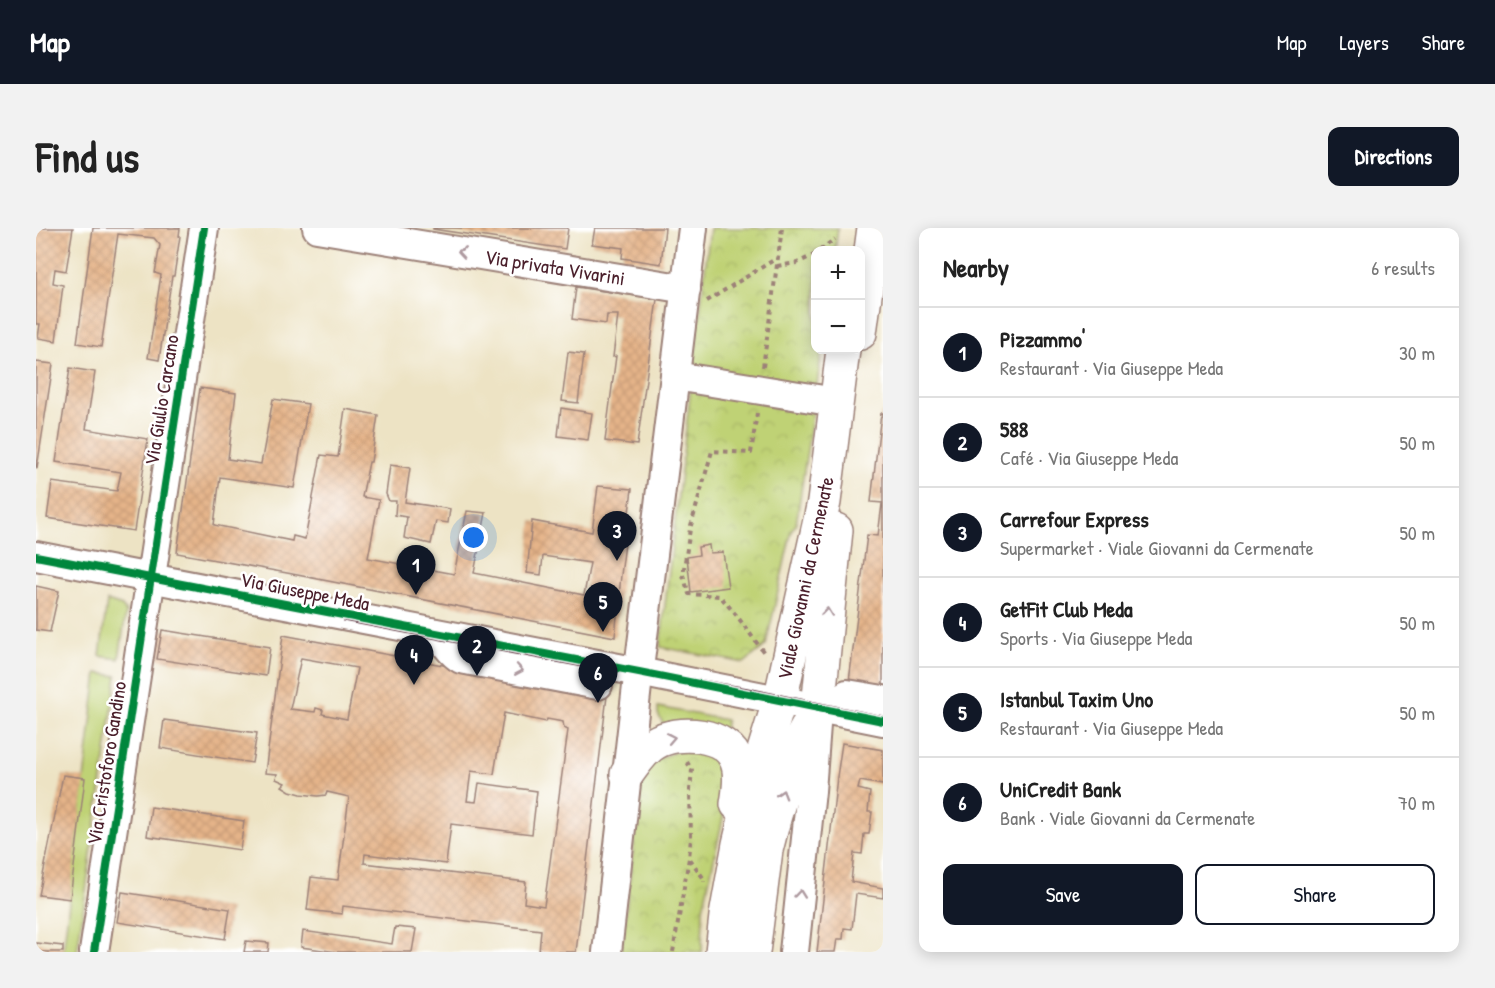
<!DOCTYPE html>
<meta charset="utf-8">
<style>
body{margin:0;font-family:"Patrick Hand",sans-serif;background:#f2f2f2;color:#222}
.controls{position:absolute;right:18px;top:18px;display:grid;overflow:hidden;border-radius:12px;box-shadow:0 3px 15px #0003}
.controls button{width:54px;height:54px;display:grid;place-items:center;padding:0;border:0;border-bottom:2px solid #e0e0e0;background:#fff;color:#222;font:30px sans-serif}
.you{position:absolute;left:438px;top:310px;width:21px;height:21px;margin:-15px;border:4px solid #fff;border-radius:50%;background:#1a73e8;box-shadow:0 0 0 9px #1a73e833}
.badge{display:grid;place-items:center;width:39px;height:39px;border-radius:50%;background:#111827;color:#fff;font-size:20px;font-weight:700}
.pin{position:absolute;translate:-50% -50px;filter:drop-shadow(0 2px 3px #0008)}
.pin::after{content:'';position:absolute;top:32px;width:21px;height:18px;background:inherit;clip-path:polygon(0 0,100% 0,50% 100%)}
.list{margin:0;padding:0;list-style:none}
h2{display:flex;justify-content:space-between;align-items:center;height:78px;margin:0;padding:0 24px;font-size:26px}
h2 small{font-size:20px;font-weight:400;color:#767676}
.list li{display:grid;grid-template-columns:39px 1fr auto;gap:18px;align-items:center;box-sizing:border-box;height:90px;padding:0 24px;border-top:2px solid #e0e0e0}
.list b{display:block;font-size:22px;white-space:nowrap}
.list p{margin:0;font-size:20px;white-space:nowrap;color:#767676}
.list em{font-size:20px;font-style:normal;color:#767676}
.actions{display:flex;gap:12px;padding:18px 24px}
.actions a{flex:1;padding:14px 0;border:2px solid #111827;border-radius:12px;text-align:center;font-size:21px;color:#111827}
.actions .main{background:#111827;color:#fff}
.map{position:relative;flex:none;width:847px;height:724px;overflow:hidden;border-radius:12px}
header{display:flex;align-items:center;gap:36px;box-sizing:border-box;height:84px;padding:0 30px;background:#111827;color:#fff}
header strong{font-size:28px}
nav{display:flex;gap:33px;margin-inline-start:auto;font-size:21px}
.intro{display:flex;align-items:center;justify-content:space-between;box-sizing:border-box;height:144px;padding:0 36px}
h1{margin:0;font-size:42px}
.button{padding:15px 27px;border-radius:12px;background:#111827;color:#fff;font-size:21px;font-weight:700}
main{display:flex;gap:36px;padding:0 36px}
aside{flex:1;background:#fff;border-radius:12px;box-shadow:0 3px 15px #0003}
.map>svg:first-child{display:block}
</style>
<header>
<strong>Map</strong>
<nav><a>Map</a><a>Layers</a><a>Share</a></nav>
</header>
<div class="intro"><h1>Find us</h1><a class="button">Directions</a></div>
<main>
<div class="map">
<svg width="847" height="724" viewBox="0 0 847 724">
<defs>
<pattern id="park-crowns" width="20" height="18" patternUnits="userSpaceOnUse" patternTransform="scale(1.5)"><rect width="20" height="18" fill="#bfd275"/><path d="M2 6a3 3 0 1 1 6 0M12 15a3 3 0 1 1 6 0" fill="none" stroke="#a6b465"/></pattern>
<pattern id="building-cross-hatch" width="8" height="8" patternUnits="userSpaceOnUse" patternTransform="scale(1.5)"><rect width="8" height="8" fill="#e5b489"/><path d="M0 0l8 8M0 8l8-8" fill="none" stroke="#c69a76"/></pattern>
</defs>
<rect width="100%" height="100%" fill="#fff"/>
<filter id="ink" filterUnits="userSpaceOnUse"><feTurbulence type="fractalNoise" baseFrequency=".0167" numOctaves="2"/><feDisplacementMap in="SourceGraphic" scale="12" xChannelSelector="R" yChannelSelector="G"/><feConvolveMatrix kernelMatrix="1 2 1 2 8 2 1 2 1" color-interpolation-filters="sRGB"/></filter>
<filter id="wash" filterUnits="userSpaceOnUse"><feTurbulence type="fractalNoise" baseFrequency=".008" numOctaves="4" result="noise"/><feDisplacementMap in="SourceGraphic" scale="24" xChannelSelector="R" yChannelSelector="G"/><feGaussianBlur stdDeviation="1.35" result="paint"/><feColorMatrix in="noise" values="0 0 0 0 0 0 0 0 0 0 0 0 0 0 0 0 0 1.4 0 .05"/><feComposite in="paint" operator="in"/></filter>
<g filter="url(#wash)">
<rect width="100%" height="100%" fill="#ede3c4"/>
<g fill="#bfd275" stroke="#847850" stroke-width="1.5">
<path d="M 71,373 L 86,378 L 90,384 L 83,431 L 64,428 Z"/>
<path d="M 61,445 L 81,448 L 41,724 L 27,724 Z"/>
<path d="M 622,479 L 690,492 L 687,506 L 629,499 L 622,486 Z"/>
</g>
<g fill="url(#park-crowns)" stroke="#847850" stroke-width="1.5">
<path d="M 674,0 L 802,0 L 799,22 L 780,22 L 780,122 L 786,122 L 760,297 L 756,301 L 730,417 L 708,435 L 624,419 Z"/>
<path d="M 645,522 L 681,527 L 694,558 L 667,681 L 666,724 L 585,724 L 607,542 L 623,530 Z"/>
</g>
<g id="blocks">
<g fill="url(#building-cross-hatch)" fill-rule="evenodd">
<path d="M 0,0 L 37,0 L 30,43 L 19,41 L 17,55 L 27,57 L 20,113 L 2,110 L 4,96 L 0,96 Z"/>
<path d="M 57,0 L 144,0 L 143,8 L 144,8 L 138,48 L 136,48 L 123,132 L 112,130 L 125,47 L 119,45 L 124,17 L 118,10 L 82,6 L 65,119 L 41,115 Z"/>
<path d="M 397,0 L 532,0 L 529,21 L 397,1 Z"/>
<path d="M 559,0 L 629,0 L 625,36 L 586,30 L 587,20 L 556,16 Z"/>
<path d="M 540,59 L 621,71 L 601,217 L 569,213 L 580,128 L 577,129 L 582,87 L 571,87 L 570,96 L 536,91 Z"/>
<path d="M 532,124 L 548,126 L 542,175 L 526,173 Z"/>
<path d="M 0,134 L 17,136 L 1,240 L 0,239 Z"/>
<path d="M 34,140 L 59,144 L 50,201 L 112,211 L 98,303 L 11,290 L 16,254 L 81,263 L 85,244 L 20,234 Z"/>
<path d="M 164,160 L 200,165 L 192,231 L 225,236 L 237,171 L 272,176 L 258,260 L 184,249 L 178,297 L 256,313 L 257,308 L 269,311 L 285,227 L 302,229 L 309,181 L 342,187 L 335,234 L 333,234 L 326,269 L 343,272 L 332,330 L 418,346 L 431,283 L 450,285 L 438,345 L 548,367 L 554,335 L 507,328 L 505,347 L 491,345 L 496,293 L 556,304 L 562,258 L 596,261 L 585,347 L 579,409 L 251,345 L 141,325 Z"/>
<path d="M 525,180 L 556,185 L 552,212 L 522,208 Z"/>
<path d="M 845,185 L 847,185 L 847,275 L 835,274 Z"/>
<path d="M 354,237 L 374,240 L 369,274 L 414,281 L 412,295 L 400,293 L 395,316 L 368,310 L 371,289 L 359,287 L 360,273 L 353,273 L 350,266 Z"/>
<path d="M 846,276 L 847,276 L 847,460 L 813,454 L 831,307 L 842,308 Z"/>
<path d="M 673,317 L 674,325 L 687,324 L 692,359 L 655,364 L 651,329 L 663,327 L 662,319 Z"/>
<path d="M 0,358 L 23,363 L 14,404 L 0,402 Z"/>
<path d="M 126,402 L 234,419 L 230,448 L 121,431 Z"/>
<path d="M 247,407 L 571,468 L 540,724 L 503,724 L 505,702 L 307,678 L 306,686 L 271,682 L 275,649 L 302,652 L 313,569 L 291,564 L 290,567 L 282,568 L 265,566 L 254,563 L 246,558 L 249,555 L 240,551 L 241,546 L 229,545 ZM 265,430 L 321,440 L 311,491 L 286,486 L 287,482 L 280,480 L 279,484 L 254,481 ZM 468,485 L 510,494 L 511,491 L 527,494 L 528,500 L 532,502 L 508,678 L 488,675 L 490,654 L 328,635 L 329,626 L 410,636 L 415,596 L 496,606 L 501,563 L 443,555 L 440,574 L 431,573 L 435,543 L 458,546 Z"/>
<path d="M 128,492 L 221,505 L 216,535 L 124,520 Z"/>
<path d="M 806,515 L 847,522 L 847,557 L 824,553 L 822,561 L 834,564 L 832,584 L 836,584 L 833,606 L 828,606 L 826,626 L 818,625 L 815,654 L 847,660 L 847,670 L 820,666 L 816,701 L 808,700 L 807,711 L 801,711 L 799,724 L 781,724 L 801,549 Z"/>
<path d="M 27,547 L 49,550 L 34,671 L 3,667 Z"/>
<path d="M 115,579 L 208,593 L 204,622 L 111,608 Z"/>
<path d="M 86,664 L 194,681 L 189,711 L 81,694 Z"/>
<path d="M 359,699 L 380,701 L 376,724 L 301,724 L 265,719 L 267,703 L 356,716 Z"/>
<path d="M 210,713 L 233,715 L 232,724 L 208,724 Z"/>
<path d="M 0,715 L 27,718 L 27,724 L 0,724 Z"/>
</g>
</g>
</g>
<g filter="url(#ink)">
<use href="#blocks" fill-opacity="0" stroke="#9c8178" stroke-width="1.5"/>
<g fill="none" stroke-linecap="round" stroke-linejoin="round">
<g stroke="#9c8178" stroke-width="32">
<g id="minor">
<path d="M 281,0 L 650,61"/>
<path d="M 639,148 L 800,174"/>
<path d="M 0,328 L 603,444 L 847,493"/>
<path d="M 398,405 C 409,412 413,425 425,431 L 562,457"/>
<path d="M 782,480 L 793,477 L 811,466 L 847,472"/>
<path d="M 58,724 L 168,0"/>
<path d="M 571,724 L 602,449 L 657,0"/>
<path d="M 758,724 L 775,563 L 781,484"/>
</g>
</g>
<g stroke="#9c8178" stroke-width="36">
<g id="major">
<path d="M 824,105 L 838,0"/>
<path d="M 591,546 C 600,534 607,522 619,515 C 642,501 692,505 701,534 C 706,547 703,563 701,576"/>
<path d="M 686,724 L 690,688 L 703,616 L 717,558 L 745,468 L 788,274 L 807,122"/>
<path d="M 717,724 L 730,622 L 739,587 L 757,530 L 762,516 L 782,480 L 800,302"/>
</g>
</g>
<g stroke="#9c8178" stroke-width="4" stroke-dasharray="4.5 4.5" stroke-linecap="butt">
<path d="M 784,22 L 799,11"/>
<path d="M 741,38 L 761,35 L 780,26"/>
<path d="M 671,73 L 741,30"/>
<path d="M 727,139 L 746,0"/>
<path d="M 721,185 L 715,225 L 676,223 L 654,301 L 647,347 L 653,366 L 684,368 L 701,388 L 729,426"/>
<path d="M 654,631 L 668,651 L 668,654"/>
<path d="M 637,724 L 653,630 L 655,610 L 654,562 L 656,542 L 651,534"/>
</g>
<use href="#minor" stroke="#fff" stroke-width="28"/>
<use href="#major" stroke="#fff" stroke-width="33"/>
<g stroke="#4a1f2b" stroke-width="1.5">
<path d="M 0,324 L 603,441 L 711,460 L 847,488"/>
<path d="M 308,393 L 553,440"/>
</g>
<g stroke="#fff" stroke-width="11">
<g id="cycleway">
<path d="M 0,328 L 603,444 L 847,493"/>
<path d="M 58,724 L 168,0"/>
</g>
</g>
<use href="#cycleway" stroke="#00873e" stroke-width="8"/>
</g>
<defs><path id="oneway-chevron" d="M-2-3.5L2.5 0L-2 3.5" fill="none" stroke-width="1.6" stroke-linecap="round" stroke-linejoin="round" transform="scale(1.5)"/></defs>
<g stroke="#ae9aa0">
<use href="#oneway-chevron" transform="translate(426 24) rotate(-171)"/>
<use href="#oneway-chevron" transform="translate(791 384) rotate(-84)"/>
<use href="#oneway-chevron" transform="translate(483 442) rotate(10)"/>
<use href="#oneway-chevron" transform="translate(635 510) rotate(-11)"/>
<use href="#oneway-chevron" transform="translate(746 566) rotate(-73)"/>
<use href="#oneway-chevron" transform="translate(764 666) rotate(-84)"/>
</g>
</g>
<g text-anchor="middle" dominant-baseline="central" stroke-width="5" stroke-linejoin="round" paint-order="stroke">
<g font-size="20" fill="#4a1f2b" stroke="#fff">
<text transform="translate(519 39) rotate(9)">Via privata Vivarini</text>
<text transform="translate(125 172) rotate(-81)">Via Giulio Carcano</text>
<text transform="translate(769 350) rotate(-78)">Viale Giovanni da Cermenate</text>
<text transform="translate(269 363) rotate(11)">Via Giuseppe Meda</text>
<text transform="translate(70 535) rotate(-81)">Via Cristoforo Gandino</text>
</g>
</g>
</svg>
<div class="controls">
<button>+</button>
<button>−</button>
</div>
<div class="you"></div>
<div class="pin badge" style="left:380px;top:367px">1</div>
<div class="pin badge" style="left:441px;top:448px">2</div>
<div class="pin badge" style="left:581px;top:333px">3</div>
<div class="pin badge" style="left:378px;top:457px">4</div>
<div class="pin badge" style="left:567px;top:404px">5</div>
<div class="pin badge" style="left:562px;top:475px">6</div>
</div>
<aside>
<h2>Nearby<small>6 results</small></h2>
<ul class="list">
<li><span class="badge">1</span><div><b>Pizzammo'</b><p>Restaurant · Via Giuseppe Meda</p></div><em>30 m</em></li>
<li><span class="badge">2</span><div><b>588</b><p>Café · Via Giuseppe Meda</p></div><em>50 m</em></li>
<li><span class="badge">3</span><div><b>Carrefour Express</b><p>Supermarket · Viale Giovanni da Cermenate</p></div><em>50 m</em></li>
<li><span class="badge">4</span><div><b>GetFit Club Meda</b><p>Sports · Via Giuseppe Meda</p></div><em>50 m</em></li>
<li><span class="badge">5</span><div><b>Istanbul Taxim Uno</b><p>Restaurant · Via Giuseppe Meda</p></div><em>50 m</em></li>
<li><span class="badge">6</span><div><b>UniCredit Bank</b><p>Bank · Viale Giovanni da Cermenate</p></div><em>70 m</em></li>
</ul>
<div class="actions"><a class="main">Save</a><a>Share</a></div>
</aside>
</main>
